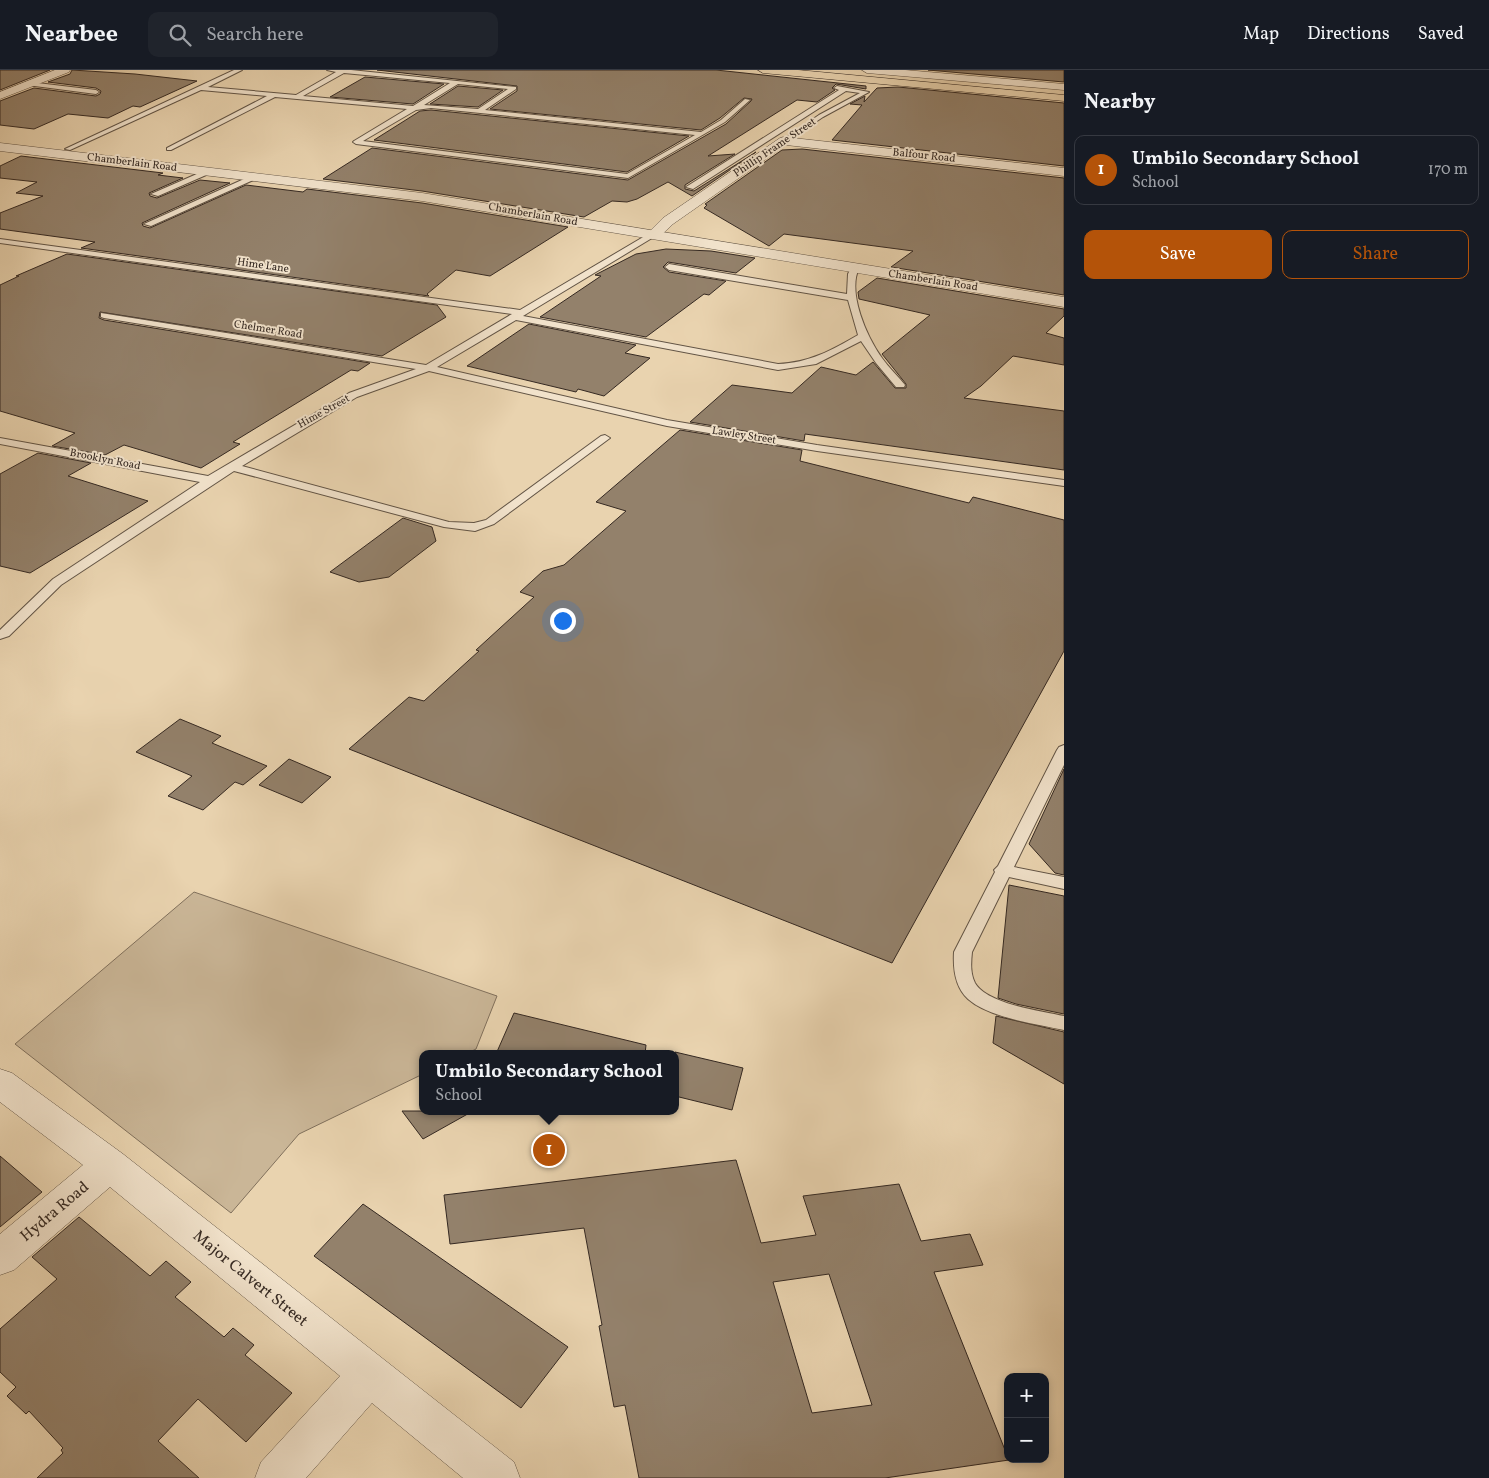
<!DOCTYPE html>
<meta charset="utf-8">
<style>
body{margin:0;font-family:Vollkorn,serif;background:#20242c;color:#f1f3f6}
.controls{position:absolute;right:15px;bottom:15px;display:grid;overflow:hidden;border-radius:10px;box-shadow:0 2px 8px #0003}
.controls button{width:45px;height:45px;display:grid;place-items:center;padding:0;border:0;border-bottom:1px solid #363941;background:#171b24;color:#f1f3f6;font:25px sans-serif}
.you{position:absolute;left:562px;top:550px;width:18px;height:18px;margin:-12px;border:4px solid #fff;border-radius:50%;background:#1a73e8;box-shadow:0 0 0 8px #1a73e833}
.badge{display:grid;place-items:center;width:32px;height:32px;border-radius:50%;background:#b45309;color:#fff;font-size:16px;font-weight:700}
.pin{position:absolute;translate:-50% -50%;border:2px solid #fff;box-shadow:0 1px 5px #0006}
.popup{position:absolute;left:419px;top:980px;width:260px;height:65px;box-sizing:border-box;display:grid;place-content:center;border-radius:10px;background:#171b24;filter:drop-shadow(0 1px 4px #0005);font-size:16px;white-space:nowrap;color:#9ea1a6}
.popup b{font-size:19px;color:#f1f3f6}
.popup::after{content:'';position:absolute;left:50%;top:100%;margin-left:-10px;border:10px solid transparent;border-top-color:#171b24}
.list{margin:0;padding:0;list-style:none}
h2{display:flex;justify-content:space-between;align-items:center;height:65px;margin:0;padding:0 20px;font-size:21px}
h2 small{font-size:16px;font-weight:400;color:#9ea1a6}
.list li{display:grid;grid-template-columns:32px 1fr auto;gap:15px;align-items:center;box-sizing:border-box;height:70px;margin:0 10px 10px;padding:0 10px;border:1px solid #363941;border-radius:10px}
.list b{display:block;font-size:19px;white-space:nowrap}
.list p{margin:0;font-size:16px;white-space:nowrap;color:#9ea1a6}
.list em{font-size:16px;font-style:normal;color:#9ea1a6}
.actions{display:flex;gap:10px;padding:15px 20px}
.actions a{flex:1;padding:11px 0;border:1px solid #b45309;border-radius:10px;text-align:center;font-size:18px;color:#b45309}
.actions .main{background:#b45309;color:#fff}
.icon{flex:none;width:28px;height:28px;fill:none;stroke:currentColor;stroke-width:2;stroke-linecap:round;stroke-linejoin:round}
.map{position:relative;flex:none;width:1064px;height:1408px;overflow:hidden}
header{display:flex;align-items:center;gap:30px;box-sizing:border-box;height:70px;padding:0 25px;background:#171b24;border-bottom:1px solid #363941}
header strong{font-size:24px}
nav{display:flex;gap:28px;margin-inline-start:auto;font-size:18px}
.search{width:350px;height:45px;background:#20242c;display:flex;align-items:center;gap:12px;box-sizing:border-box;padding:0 18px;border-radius:10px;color:#9ea1a6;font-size:19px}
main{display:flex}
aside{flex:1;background:#171b24}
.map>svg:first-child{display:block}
</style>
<header>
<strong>Nearbee</strong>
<div class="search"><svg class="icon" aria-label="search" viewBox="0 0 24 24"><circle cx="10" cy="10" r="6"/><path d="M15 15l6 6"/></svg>Search here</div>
<nav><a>Map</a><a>Directions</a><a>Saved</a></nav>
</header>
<main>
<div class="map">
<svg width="1064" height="1408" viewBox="0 0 1064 1408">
<rect width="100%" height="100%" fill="#e9d3af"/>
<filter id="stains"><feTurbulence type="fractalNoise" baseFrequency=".004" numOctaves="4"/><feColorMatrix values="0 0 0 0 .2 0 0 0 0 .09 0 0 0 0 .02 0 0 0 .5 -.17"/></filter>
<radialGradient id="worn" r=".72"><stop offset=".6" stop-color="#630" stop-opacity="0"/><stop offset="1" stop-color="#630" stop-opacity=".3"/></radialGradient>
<path fill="#cab697" stroke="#80705c" d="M 194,822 L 497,926 L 476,979 L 466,984 L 423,984 L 423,1004 L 299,1064 L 231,1143 L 15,974 Z"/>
<g fill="#93816b" stroke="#352922" fill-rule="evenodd">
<path d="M 0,0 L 50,0 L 0,20 Z"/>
<path d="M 72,0 L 135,4 L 197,11 L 140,37 L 133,36 L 108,48 L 68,44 L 34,59 L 0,55 L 0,31 L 34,18 L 96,26 L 100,24 L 101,21 L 96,18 L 48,12 L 70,4 Z"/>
<path d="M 377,0 L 716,0 L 866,16 L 866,19 L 836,14 L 832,18 L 835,20 L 817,32 L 797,30 L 708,86 L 735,84 L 685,115 L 685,119 L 694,121 L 756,82 L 692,126 L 668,112 L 637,129 L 627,132 L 612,131 L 584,147 L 422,121 L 323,109 L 372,78 L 628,110 L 726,54 L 751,31 L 752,29 L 744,28 L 720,48 L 701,60 L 490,39 L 517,21 L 517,16 Z"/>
<path d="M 928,0 L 1064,0 L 1064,12 Z"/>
<path d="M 365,7 L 444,14 L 413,34 L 330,27 Z"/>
<path d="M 458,16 L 503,20 L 478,37 L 430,34 Z"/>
<path d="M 898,17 L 1064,33 L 1064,96 L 832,70 L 862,35 L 850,34 L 865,26 L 864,32 L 877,18 Z"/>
<path d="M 431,40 L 689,66 L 627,102 L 374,70 L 420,41 Z"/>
<path d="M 802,79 L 1064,108 L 1064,225 L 891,197 L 913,181 L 784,164 L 769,176 L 704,138 L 707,135 L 705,134 L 782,80 Z"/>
<path d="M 21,86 L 163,103 L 158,105 L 183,108 L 149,123 L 150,126 L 157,128 L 200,110 L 230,113 L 142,153 L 143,156 L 150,158 L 246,115 L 303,122 L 307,119 L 422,133 L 568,157 L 490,206 L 456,200 L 427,224 L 429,226 L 81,178 L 95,172 L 0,159 L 0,143 L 43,126 L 16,123 L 37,112 L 0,108 L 0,96 Z"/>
<path d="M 666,179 L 711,181 L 755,188 L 736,203 L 668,192 L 663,197 L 669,202 L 726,211 L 709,225 L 704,224 L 646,267 L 540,247 L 601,206 L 595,205 L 636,184 Z"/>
<path d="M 67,184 L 437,235 L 446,247 L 382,286 L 100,242 L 99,248 L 104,250 L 370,293 L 358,301 L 351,300 L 233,372 L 240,374 L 201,398 L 124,375 L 105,385 L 52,376 L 75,363 L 0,341 L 0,215 L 19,206 L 16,206 Z"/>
<path d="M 877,208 L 1064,239 L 1064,246 L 1046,263 L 1064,268 L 1064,295 L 1013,286 L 981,316 L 964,328 L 1064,341 L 1064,400 L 805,364 L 804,371 L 690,352 L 732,315 L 792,323 L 821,297 L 856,305 L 873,292 L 895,318 L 906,318 L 906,314 L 882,284 L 930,245 L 859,229 L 858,222 Z"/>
<path d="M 529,254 L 636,275 L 625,283 L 650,288 L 604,326 L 578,319 L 576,322 L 467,296 Z"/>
<path d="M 680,360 L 802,380 L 800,391 L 969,433 L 973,427 L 1064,450 L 1064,581 L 892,893 L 349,679 L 409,627 L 424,631 L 479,581 L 476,580 L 534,527 L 520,522 L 543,501 L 564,495 L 626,441 L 596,432 Z"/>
<path d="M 38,383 L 91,393 L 68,406 L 148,431 L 30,503 L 0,496 L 0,404 Z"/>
<path d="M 403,448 L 432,457 L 436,471 L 389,507 L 359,512 L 330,502 Z"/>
<path d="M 180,649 L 221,666 L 212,673 L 267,696 L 243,715 L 235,712 L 203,740 L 168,726 L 192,706 L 136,682 Z"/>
<path d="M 289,689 L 331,707 L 302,733 L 259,715 Z"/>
<path d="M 1064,699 L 1064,805 L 1055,803 L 1029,774 Z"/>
<path d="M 1009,815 L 1064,826 L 1064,944 L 1016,934 L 998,928 Z"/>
<path d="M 514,943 L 646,975 L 645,984 L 496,984 Z"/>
<path d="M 996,946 L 1064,962 L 1064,1014 L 993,973 Z"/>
<path d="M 675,982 L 743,998 L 732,1040 L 675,1026 Z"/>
<path d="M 402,1041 L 473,1041 L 423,1069 Z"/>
<path d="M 0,1086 L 42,1122 L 0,1157 Z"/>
<path d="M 736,1090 L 761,1173 L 816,1165 L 803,1126 L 899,1114 L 921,1171 L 970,1164 L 983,1195 L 934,1202 L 1009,1390 L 885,1408 L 639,1408 L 625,1335 L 614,1337 L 599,1256 L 602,1255 L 584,1158 L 450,1174 L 444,1125 ZM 829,1204 L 872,1335 L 812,1343 L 773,1212 Z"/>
<path d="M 363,1134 L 568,1277 L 521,1338 L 314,1186 Z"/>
<path d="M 79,1147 L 150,1206 L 166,1191 L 191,1212 L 175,1227 L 224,1267 L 233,1258 L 254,1275 L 245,1285 L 292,1323 L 246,1372 L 198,1329 L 158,1371 L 199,1408 L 37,1408 L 63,1383 L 61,1380 L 63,1378 L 29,1341 L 26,1344 L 7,1326 L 16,1317 L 0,1302 L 0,1259 L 57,1209 L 32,1187 Z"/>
</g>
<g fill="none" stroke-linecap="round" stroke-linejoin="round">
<g stroke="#625445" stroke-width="2">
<g id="service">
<path d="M 234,0 L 242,0 L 208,17 L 296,25 L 336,2 L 327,0 L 351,0 L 516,17 L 516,19 L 485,40 L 701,62 L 721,50 L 745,29 L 750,30 L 725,52 L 628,108 L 356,74 L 353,72 L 354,71 L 407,39 L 275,27 L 171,80 L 167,80 L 167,78 L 267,26 L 201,20 L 70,80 L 65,79 ZM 344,3 L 450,13 L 413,36 L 303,26 ZM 458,14 L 508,19 L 478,39 L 424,35 ZM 431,38 L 695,65 L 627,104 L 363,71 L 416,40 Z"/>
<path d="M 29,12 L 96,20 L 99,22 L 96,24 L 27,15 Z"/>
<path d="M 837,16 L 869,22 L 823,47 L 786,72 L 782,72 L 782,70 L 819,45 L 860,23 L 846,21 L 693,119 L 686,117 L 839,20 L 834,18 Z"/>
<path d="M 206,100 L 213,102 L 158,126 L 151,124 Z"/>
<path d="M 253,105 L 260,107 L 151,156 L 144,154 Z"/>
<path d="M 650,163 L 657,165 L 523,246 L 778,294 C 809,293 832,280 858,265 L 848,230 L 669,200 L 665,197 L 669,194 L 847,224 L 848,204 L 852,196 L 855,195 L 859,198 C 847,223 867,267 882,288 C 889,298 898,306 905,315 L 904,317 L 896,317 L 876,293 L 861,271 L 816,294 L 778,300 L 516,250 L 437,297 L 667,350 L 817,375 L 1064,410 L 1064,416 L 817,381 L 667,356 L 429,301 L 357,327 L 242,396 L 449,452 L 474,453 L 486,450 L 601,366 L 605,365 L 610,368 L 494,454 L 475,461 L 444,457 L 234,401 L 61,515 L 9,566 L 0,569 L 0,560 L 53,509 L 200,412 L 0,374 L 0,368 L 208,406 L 349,323 L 416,299 L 104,248 L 101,247 L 101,243 L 426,295 L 512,244 L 0,173 L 0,169 L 520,240 Z"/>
<path d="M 1064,675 L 1064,695 L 1014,797 L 1064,807 L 1064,819 L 1009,807 L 972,882 C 971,892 970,903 975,913 C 987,934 1041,941 1064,946 L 1064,960 C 1037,954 989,948 968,929 C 955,917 953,899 954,882 L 995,802 L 994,800 L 998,796 L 1057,680 L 1059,677 Z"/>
</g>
</g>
<g stroke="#625445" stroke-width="1">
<g id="minor">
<path d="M 55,0 L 70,0 L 69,2 L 0,29 L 0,22 Z"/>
<path d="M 862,0 L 905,0 L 1064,14 L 1064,20 L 867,3 Z"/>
<path d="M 784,67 L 1064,98 L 1064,106 L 786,75 L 673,154 L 658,168 L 648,168 L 646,165 L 663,148 L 780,68 Z"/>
<path d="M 0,999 L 12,1003 L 123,1084 L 514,1392 L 520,1408 L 463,1408 L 372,1333 L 306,1408 L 255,1408 L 261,1392 L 340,1306 L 110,1117 L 14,1200 L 0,1205 L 0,1164 L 83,1095 L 0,1032 Z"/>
</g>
</g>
<g stroke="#625445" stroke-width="1">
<path id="tertiary" d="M 0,73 L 422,123 L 1064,227 L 1064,237 L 422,131 L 0,81 Z"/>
</g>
<g stroke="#352922" stroke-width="1">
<path id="motorway" d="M 758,0 L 798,0 L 1064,25 L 1064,31 L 763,3 Z"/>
</g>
<use href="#service" fill="#f1e2cb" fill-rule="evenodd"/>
<use href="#minor" fill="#f1e2cb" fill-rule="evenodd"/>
<use href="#tertiary" fill="#f1e2cb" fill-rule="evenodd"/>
<use href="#motorway" fill="#e9d3af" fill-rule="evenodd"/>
</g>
<g text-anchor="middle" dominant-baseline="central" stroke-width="4" stroke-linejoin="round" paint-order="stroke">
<g font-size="11" fill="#352922" stroke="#f1e2cb">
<text transform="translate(775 78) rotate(-34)">Phillip Frame Street</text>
<text transform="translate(924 86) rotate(6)">Balfour Road</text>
<text transform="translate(132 93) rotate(7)">Chamberlain Road</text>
<text transform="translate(533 145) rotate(10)">Chamberlain Road</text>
<text transform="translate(263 196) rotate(8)">Hime Lane</text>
<text transform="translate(933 211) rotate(9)">Chamberlain Road</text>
<text transform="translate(268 260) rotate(9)">Chelmer Road</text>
<text transform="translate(324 342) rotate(-29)">Hime Street</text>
<text transform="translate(744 366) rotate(9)">Lawley Street</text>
<text transform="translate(105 390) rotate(11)">Brooklyn Road</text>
</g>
<g font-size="16" fill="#352922" stroke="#f1e2cb">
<text transform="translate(55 1142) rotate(-40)">Hydra Road</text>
<text transform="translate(250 1209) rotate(39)">Major Calvert Street</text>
</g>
</g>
<rect width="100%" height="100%" filter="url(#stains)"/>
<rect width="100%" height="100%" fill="url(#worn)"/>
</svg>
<div class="controls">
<button>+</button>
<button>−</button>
</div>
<div class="you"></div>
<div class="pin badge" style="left:549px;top:1080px">1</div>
<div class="popup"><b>Umbilo Secondary School</b>School</div>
</div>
<aside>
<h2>Nearby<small></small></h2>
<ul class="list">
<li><span class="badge">1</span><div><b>Umbilo Secondary School</b><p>School</p></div><em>170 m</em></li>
</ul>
<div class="actions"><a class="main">Save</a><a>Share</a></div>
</aside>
</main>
